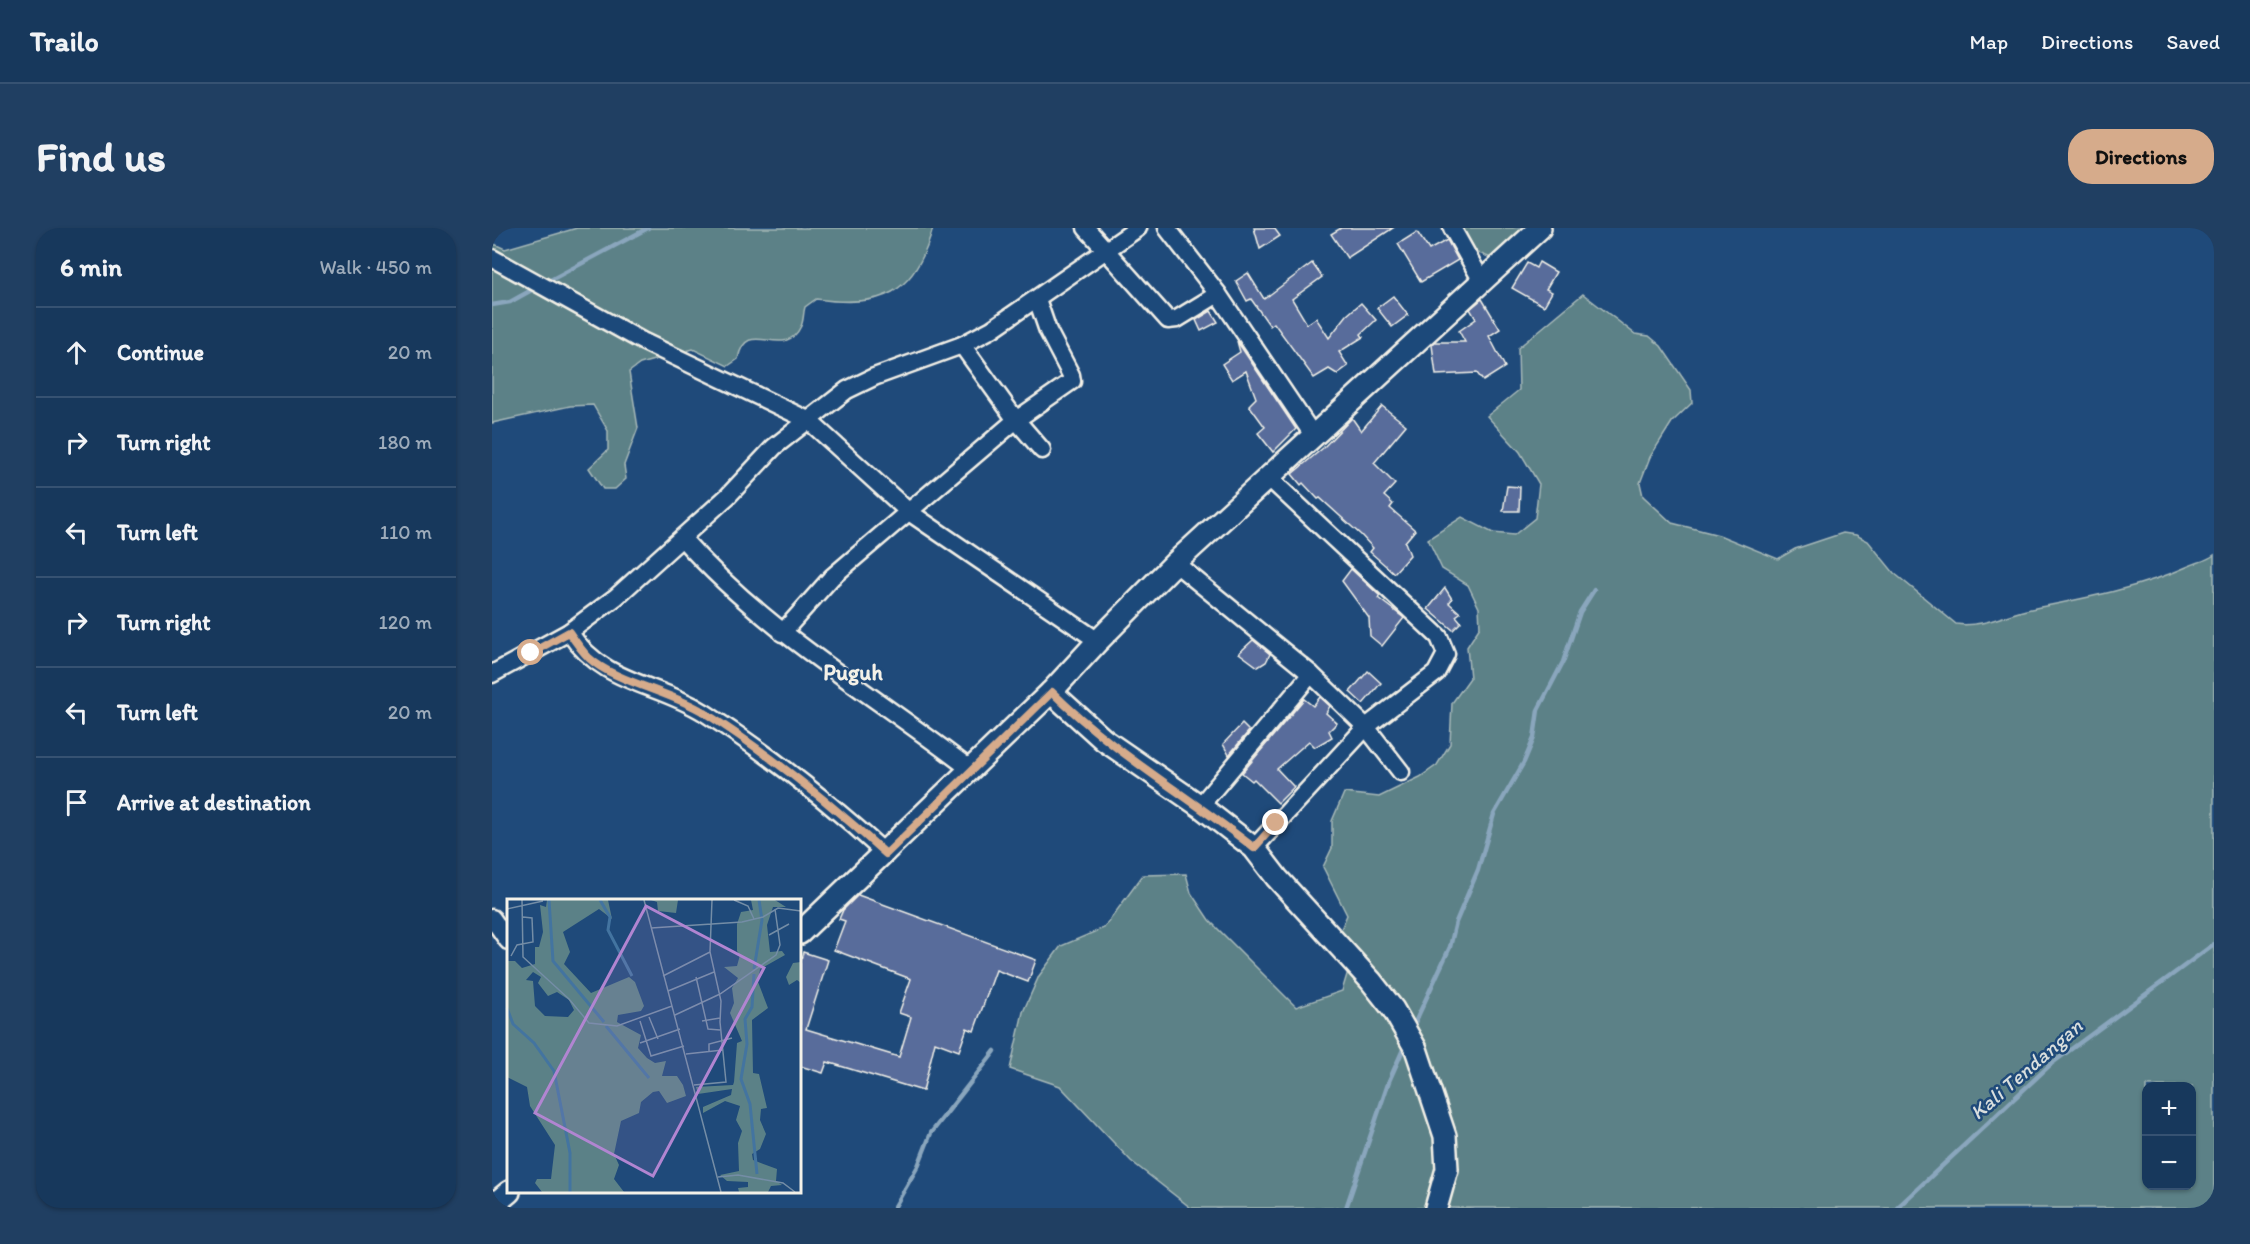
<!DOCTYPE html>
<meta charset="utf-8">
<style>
body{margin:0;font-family:Itim,sans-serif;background:#203f62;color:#f1f3f6}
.controls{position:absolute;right:18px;bottom:18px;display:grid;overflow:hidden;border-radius:12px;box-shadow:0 2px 4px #0004}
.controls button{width:54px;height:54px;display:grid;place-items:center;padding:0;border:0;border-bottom:2px solid #365272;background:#17385c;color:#f1f3f6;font:30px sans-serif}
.stop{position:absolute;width:18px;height:18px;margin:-14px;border:4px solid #d6ab8b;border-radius:50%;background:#fff}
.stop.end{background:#d6ab8b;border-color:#fff;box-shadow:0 2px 6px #0008}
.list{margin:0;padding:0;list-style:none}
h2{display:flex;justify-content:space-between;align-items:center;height:78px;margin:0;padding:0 24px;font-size:26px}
h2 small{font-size:20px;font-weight:400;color:#9eacbb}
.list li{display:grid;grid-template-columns:39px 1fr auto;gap:18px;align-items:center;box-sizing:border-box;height:90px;padding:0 24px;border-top:2px solid #365272}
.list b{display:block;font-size:22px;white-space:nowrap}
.list em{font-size:20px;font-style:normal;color:#9eacbb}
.icon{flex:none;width:33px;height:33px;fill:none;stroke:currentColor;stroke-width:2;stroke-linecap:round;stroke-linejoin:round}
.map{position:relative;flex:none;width:1722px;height:980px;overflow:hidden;border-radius:24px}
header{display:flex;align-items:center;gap:36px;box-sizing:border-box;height:84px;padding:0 30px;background:#17385c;border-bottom:2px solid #365272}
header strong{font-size:28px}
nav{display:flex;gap:33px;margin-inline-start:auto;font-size:21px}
.intro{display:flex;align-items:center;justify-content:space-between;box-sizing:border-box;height:144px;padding:0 36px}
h1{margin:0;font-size:42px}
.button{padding:15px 27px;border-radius:24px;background:#d6ab8b;color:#111;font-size:21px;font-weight:700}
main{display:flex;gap:36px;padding:0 36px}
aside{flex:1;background:#17385c;border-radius:24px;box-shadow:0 2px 4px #0004}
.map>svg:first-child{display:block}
</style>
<header>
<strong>Trailo</strong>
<nav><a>Map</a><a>Directions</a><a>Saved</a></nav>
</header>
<div class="intro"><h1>Find us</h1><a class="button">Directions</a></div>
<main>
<aside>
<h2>6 min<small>Walk · 450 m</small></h2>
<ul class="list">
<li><svg class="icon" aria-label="ahead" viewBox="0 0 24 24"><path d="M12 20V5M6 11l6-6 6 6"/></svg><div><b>Continue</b></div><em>20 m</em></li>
<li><svg class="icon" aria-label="right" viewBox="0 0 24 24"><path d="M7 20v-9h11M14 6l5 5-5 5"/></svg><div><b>Turn right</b></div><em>180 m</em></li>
<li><svg class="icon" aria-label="left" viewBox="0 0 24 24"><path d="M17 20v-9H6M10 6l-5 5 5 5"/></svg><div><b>Turn left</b></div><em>110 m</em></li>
<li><svg class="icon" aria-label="right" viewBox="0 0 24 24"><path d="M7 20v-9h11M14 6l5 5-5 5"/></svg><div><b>Turn right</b></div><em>120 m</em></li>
<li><svg class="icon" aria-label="left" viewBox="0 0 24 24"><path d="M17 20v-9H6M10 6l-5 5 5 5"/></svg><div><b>Turn left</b></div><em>20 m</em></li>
<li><svg class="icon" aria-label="arrive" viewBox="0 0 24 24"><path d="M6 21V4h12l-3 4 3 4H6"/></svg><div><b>Arrive at destination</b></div></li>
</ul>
</aside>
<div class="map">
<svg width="1722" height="980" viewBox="0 0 1722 980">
<rect width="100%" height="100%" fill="#1f4a7a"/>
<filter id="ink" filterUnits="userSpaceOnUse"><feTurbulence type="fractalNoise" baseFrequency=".0167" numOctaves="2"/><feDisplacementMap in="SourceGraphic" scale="12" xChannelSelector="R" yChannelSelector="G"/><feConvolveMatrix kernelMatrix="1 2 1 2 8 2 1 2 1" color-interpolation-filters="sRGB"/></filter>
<g filter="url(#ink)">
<g fill="#5b8187" stroke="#a8b9b8" stroke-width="1.5" fill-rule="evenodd">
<path d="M 85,0 L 441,0 C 423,67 389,80 324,71 L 313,79 C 311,85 312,92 309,98 C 292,135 254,87 246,131 L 236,138 L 201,121 L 148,136 L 137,144 L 146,200 L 132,237 L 134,251 L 123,261 L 111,261 L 97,240 L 116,222 L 116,203 L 101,177 L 78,178 L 0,195 L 0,15 L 13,21 Z"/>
<path d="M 971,0 L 1036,0 L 1004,32 L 984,24 Z"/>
<path d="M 1091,66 L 1143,106 L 1157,108 L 1169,118 L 1199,162 L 1200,175 L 1180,194 L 1158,229 L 1148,255 L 1151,268 L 1180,295 L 1227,307 L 1286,331 L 1303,321 L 1351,305 L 1364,307 L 1376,313 L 1402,345 L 1464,396 C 1490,400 1514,386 1539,381 C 1593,370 1648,360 1697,338 C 1706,334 1714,333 1722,327 L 1722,980 L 699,980 L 639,933 L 568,858 L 518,841 L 531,784 L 547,748 L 569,718 L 612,700 L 651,647 L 694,646 L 699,665 L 717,692 L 804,779 L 850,763 L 857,740 L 840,722 L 855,687 L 831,639 L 840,620 L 840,593 L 852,565 L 887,569 L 928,549 L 945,537 L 958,516 L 960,475 L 978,450 L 975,419 L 988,399 L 987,380 L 976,357 L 950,341 L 936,311 L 970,289 L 1001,305 L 1022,307 L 1043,290 L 1047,256 L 1028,224 L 995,188 L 1027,162 L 1026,120 ZM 1654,858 L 1700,858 L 1700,958 L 1654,958 Z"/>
</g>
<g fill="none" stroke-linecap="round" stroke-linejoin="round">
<g stroke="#8aa6bd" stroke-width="4.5">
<path d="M 53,55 L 156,0"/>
<path d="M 0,77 L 18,74 L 45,59"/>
<path d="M 920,801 L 958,719 L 964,694 L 986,642 L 1002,586 L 1032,534 L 1042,510 L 1046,482 L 1071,434 L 1088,384 L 1102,362"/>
<path d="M 402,980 L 426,938 L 439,905 L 503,823"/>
<path d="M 854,980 L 897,853 L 913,817"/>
<path d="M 1405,980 L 1559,836 L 1722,716"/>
</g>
</g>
<g fill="#586c9b" stroke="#f4f1e8" stroke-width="1.5">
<path d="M 762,0 L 782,0 L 788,8 L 768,21 Z"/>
<path d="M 849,0 L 901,0 L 855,30 L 839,6 Z"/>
<path d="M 925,4 L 937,22 L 955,12 L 966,32 L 929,54 L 906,16 Z"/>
<path d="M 1047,34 L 1064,44 L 1054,61 L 1060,64 L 1052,78 L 1020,60 L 1035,35 L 1044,40 Z"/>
<path d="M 820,35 L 830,49 L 800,71 L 815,96 L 824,90 L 837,110 L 855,87 L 869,75 L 884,92 L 869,106 L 871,109 L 847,124 L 856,138 L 845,146 L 837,141 L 822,150 L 782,95 L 778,98 L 759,71 L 755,73 L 744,53 L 756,45 L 772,71 Z"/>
<path d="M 901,68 L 916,87 L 900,99 L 885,80 Z"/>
<path d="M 990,71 L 1008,101 L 997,108 L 1013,139 L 991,153 L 985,145 L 944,147 L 940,117 L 943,114 L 973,114 L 967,103 L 984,91 L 978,81 Z"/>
<path d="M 719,83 L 726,94 L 709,103 L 704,92 Z"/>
<path d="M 745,113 L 804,201 L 781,224 L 766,205 L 773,199 L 757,177 L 764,170 L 754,143 L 740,152 L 730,136 L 748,124 Z"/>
<path d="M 890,178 L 914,197 L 882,235 L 903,256 L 892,268 L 901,276 L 898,280 L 923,302 L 913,314 L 918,327 L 902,345 L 878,324 L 881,320 L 869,307 L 828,270 L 826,271 L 811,255 L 809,257 L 800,246 L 831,220 L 860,190 L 869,203 Z"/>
<path d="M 1015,258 L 1028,259 L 1027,283 L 1011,283 Z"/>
<path d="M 859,341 L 888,368 L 886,370 L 912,390 L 890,418 L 878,408 L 877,390 L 850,353 Z"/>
<path d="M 953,360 L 960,371 L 957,375 L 968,385 L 964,388 L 969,394 L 961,402 L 936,381 Z"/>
<path d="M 761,412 L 778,426 L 774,434 L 766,439 L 747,425 Z"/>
<path d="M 876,443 L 889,455 L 871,476 L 858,464 Z"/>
<path d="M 828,469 L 838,478 L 834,485 L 845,495 L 837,503 L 840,509 L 823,519 L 817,513 L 785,541 L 802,559 L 786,575 L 762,551 L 760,553 L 750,545 L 812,471 L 821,478 Z"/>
<path d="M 750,496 L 757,503 L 737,527 L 731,516 Z"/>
<path d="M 366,667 L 544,732 L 536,754 L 504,742 L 482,803 L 475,800 L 467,823 L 443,814 L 431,863 L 335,834 L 331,845 L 308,838 L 308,735 L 311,724 L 336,732 L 314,801 L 407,829 L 419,789 L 407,785 L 419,751 L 342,722 L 353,693 L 347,691 L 351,682 Z"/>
</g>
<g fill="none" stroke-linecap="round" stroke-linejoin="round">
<g stroke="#f4f1e8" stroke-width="21">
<g id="minor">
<path d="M 594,0 L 676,92 L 685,91 L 726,66"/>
<path d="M 675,0 L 726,66 L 821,207"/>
<path d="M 960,0 L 991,55"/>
<path d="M 0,30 L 150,113 L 316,192 L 417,284 L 606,413"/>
<path d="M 470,117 L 524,192 L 550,222"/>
<path d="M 190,310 C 273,404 380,465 478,541"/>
<path d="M 683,335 L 819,446 L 874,499 L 909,544"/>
<path d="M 77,404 C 112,457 164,454 213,485 C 280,528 335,572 394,626"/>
<path d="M 290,405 L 340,349 L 524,192 L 580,153 L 579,147 L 556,103 L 545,71"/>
<path d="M 0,446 L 77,404 L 124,369 L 236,268 L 282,219 L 355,162 L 382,149 L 470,117 L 500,101 L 646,0"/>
<path d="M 708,578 L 819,446"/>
<path d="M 762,620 L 874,499 L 944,445 L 954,426 L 947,409 L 776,249"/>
<path d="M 0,690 L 16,713"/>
</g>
</g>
<g stroke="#f4f1e8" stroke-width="26">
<g id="tertiary">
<path d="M 559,464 L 612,512 L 708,578 L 762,620 L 785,650 L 879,753 L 901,781 L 924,821 L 953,908 L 955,941 L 944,980"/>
<path d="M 308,705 L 559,464 L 606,413 L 683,335 L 1048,0"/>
<path d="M 0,978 L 17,964"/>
</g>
</g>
<use href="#minor" stroke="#1f4a7a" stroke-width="16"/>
<use href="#tertiary" stroke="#1f4a7a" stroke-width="21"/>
</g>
</g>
<g fill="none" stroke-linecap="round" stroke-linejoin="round" filter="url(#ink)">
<path stroke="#d6ab8b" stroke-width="8" d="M 39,425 L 77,404 C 83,413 89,422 97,430 C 123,454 180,464 213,485 C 279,527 336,573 394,626 L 560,464 C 620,524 695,567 762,620 L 784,595"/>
</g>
<g text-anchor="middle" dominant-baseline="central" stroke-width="5" stroke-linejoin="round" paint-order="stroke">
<g font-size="21" font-style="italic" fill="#d9dedd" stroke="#1f4a7a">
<text transform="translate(1534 841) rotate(-41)">Kali Tendangan</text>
</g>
<g font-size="22" font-weight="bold" fill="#f4f1e8" stroke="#1f4a7a">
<text x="361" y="444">Puguh</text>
</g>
</g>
<g transform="translate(15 671)">
<rect width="294" height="294" fill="#1f4a7a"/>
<path d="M 40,1 L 101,1 L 105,20 L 92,10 L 56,33 L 63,53 L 57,65 L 84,94 L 122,78 L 128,83 L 137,107 L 134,112 L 111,116 L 110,123 L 134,136 L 131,149 L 140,159 L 148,164 L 159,162 L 155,177 L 170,177 L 176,186 L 179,197 L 160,204 L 152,192 L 146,193 L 134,203 L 132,214 L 114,222 L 107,255 L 112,266 L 107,280 L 117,293 L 35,293 L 28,284 L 30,280 L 44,280 L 48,246 L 23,207 L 20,188 L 0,178 L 0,62 L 8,62 L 15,69 L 28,65 L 28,48 L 32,48 L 36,33 L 33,6 L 39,8 ZM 26,73 L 34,78 L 31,84 L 41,97 L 50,93 L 62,101 L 67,111 L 61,118 L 38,117 L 28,107 L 26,82 L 19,81 ZM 144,1 L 171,1 L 169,14 L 151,12 L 150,3 ZM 244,1 L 268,1 L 279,8 L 266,8 L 260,26 L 263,53 L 275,52 L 278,56 L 253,70 L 251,83 L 261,109 L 245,121 L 246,174 L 252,175 L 260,209 L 254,210 L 253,221 L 259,235 L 253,250 L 245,255 L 246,261 L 270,270 L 269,282 L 275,286 L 264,287 L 261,293 L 232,293 L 231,289 L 241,288 L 241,283 L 220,282 L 213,276 L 232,272 L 231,244 L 235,232 L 229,221 L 233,207 L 218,202 L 196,214 L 196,208 L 224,196 L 225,190 L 191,195 L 189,188 L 226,186 L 227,183 L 230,144 L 235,142 L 223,114 L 227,104 L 225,89 L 231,79 L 217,68 L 230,67 L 233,56 L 230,52 L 230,25 L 234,13 L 246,11 ZM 294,63 L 294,84 L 290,81 L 282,86 L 279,78 L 286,64 Z" fill="#5b8187" fill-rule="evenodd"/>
<path fill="none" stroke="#4374a0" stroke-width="3" d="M 42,1 L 46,62 L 97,123M 93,1 L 103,18 L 101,31 L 125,77M 247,70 L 255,21 L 252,1M 247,75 L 245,108 L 238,120 L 240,145 L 234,180 L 243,205 L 250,275M 0,109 L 6,125 L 27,144 L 47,172 L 63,254 L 63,293M 99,127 L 142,179"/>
<path fill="none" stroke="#748da6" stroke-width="1.5" d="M 15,1 L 16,58 L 62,100 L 82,124 L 110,127 L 165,107M 137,1 L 214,293M 227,1 L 241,7 L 247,20M 0,10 L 36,2M 144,29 L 235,23 L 256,18 L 271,9 L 294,12M 262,36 L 282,25M 4,57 L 10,46 L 26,43 L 25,19 L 16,18M 156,77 L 203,53M 189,78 L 201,130 L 213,131M 161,92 L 207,73M 168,116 L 213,95 L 269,56 L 273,46 L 268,10M 142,118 L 151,140M 133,122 L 144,157 L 177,147M 195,122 L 213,119M 133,144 L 173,130M 202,153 L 202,145 L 225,139M 179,155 L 216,151M 187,186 L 219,183 L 213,123 L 214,102 L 203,53 L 205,1M 211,278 L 231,276 L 276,284 L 288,293"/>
<path fill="#b185d1" fill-opacity="0.15" stroke="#b185d1" stroke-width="3" d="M 139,7 L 257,69 L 146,277 L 28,214 Z"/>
<rect width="294" height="294" fill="none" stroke="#f4f1e8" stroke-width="3"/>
</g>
</svg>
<div class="controls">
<button>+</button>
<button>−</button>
</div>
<div class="stop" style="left:39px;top:425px"></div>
<div class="stop end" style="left:784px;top:595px"></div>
</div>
</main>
